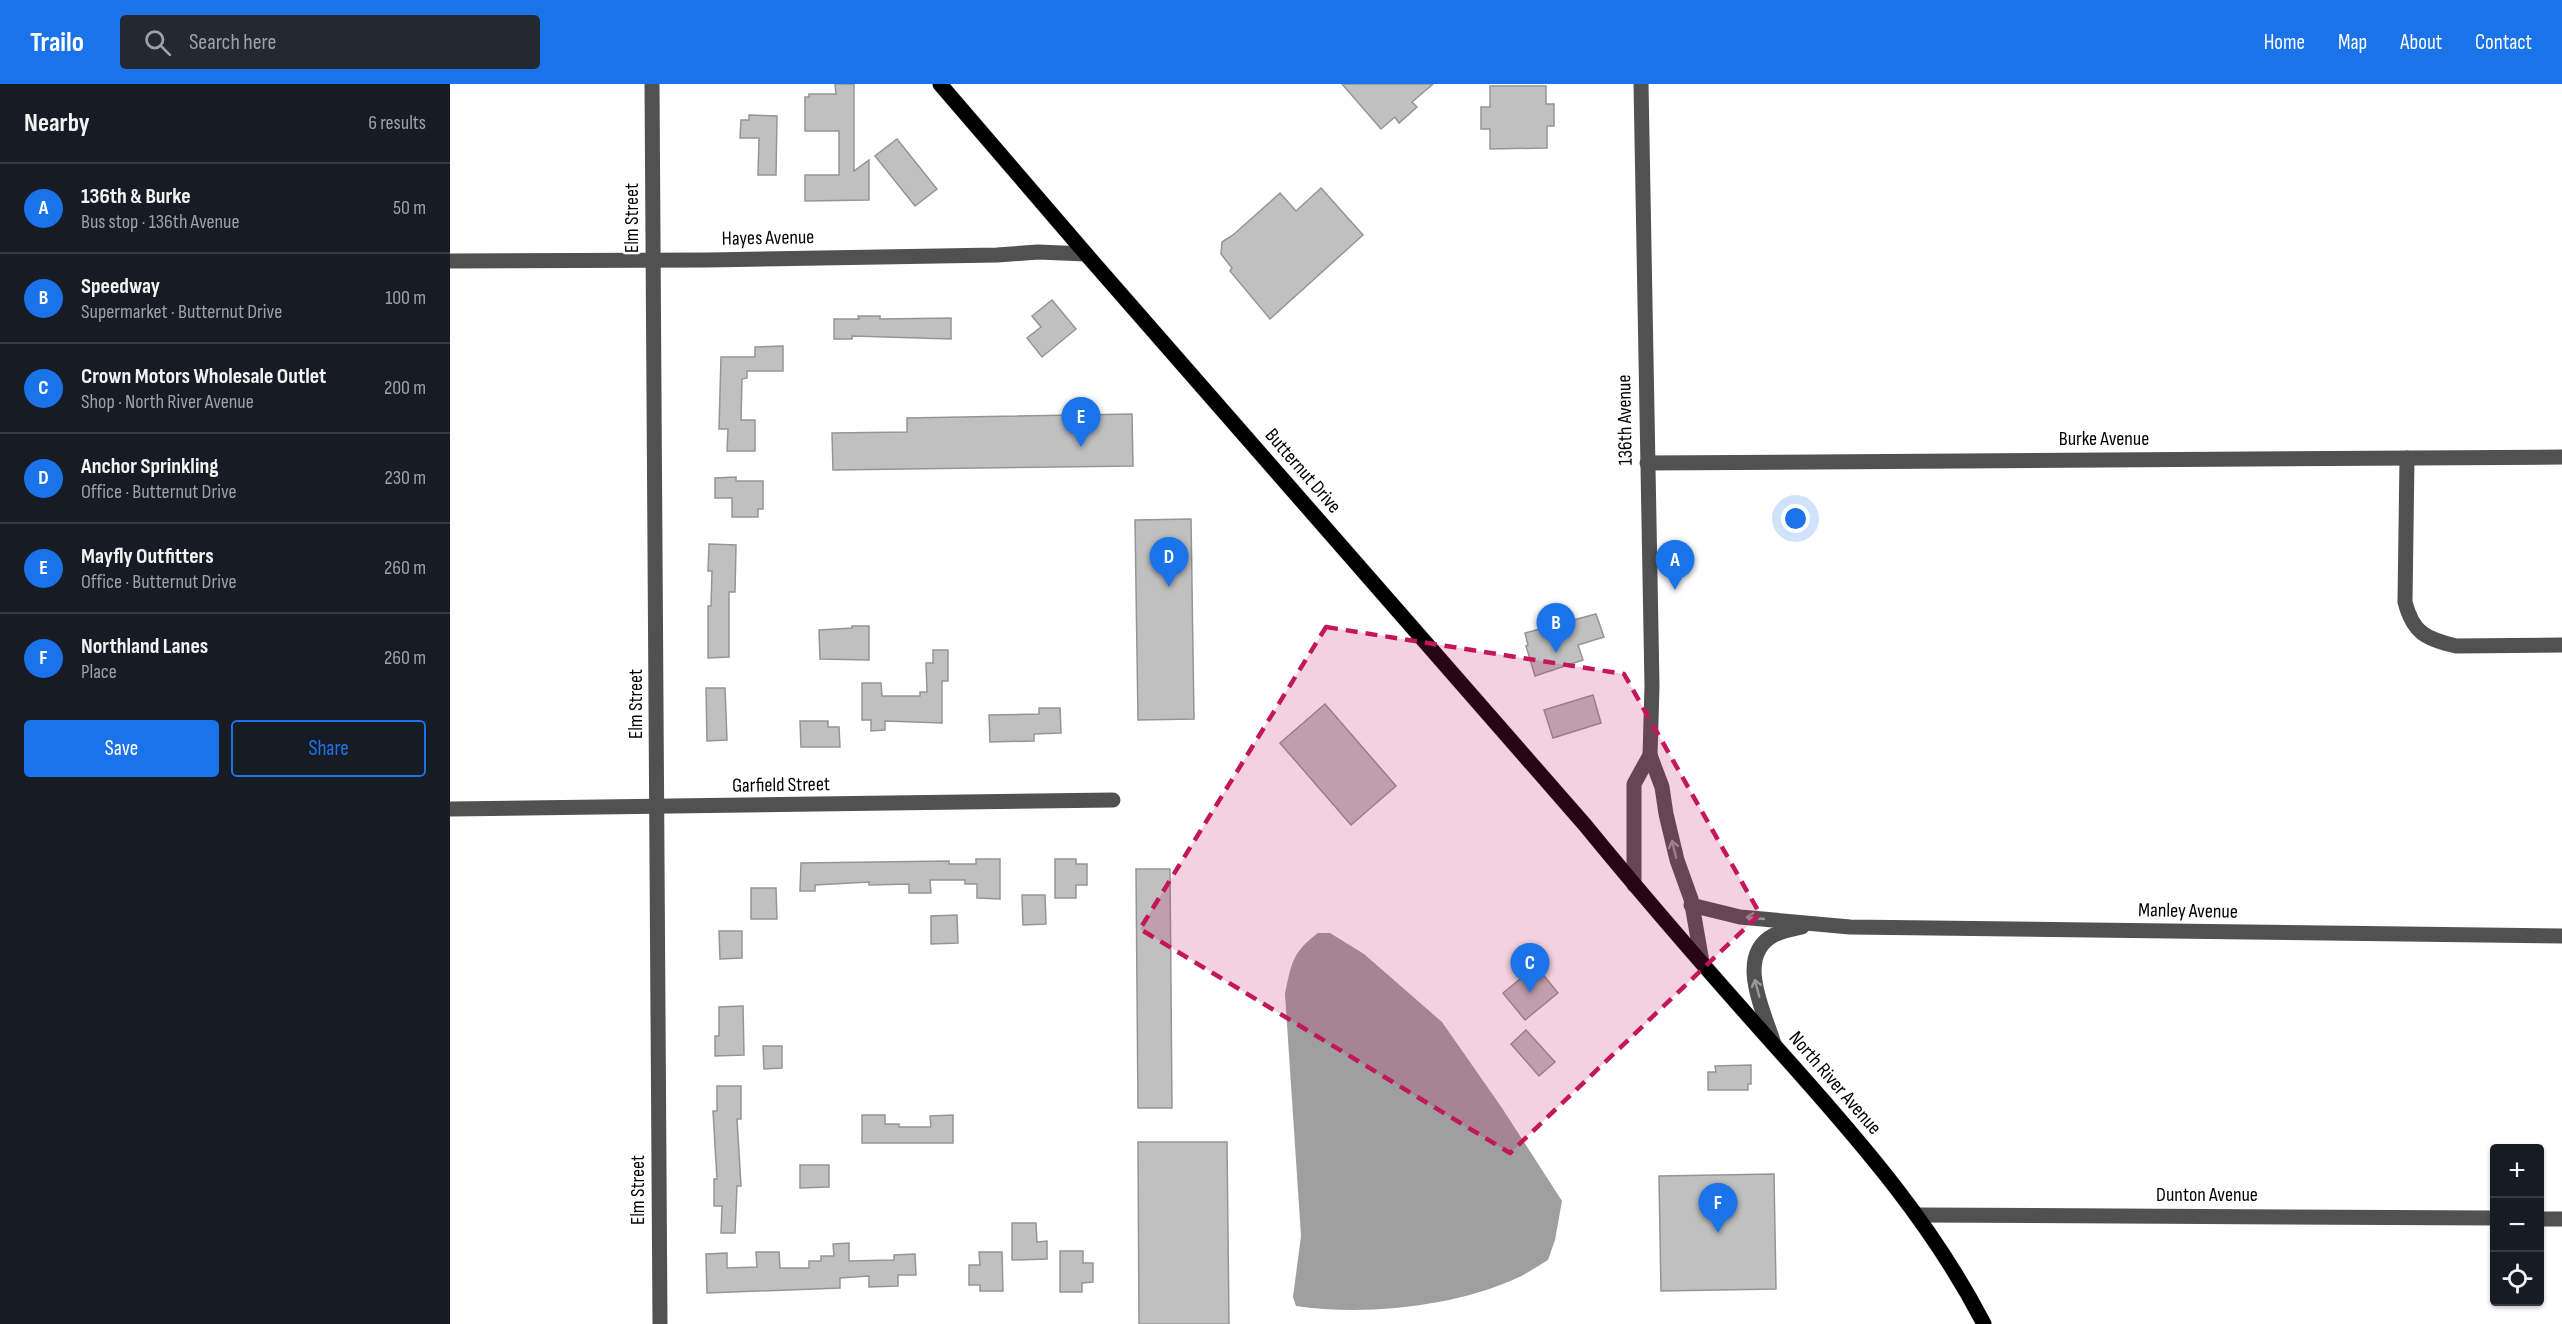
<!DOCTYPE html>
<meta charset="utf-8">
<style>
body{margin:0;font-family:"Sofia Sans Condensed",sans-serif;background:#242831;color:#f1f3f6}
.controls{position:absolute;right:18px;bottom:18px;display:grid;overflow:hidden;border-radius:6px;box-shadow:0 2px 4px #0004}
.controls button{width:54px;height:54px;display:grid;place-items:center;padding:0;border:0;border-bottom:2px solid #363941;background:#171b24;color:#f1f3f6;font:30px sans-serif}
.you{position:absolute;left:1346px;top:435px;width:21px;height:21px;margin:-15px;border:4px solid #fff;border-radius:50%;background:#1a73e8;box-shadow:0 0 0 9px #1a73e833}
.badge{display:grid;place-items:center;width:39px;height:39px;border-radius:50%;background:#1a73e8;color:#fff;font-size:20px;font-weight:700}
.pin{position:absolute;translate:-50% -50px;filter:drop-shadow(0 2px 3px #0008)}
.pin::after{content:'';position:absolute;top:32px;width:21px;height:18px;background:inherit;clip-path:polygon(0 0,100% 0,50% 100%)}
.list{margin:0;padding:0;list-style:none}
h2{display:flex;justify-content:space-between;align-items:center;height:78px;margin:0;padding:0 24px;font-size:26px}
h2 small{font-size:20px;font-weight:400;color:#9ea1a6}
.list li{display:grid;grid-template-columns:39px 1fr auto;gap:18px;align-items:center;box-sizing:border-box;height:90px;padding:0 24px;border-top:2px solid #363941}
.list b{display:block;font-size:22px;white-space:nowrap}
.list p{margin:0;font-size:20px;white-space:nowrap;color:#9ea1a6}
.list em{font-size:20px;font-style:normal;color:#9ea1a6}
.actions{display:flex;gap:12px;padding:18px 24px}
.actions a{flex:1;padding:14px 0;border:2px solid #1a73e8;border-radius:6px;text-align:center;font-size:21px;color:#1a73e8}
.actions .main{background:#1a73e8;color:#fff}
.icon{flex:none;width:33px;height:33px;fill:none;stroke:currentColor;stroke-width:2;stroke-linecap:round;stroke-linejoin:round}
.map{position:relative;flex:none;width:2112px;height:1240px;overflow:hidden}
header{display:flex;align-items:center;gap:36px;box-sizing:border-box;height:84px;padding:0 30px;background:#1a73e8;color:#fff}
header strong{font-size:28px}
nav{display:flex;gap:33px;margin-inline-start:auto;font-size:21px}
.search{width:420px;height:54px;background:#242831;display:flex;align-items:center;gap:15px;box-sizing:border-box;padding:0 21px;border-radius:6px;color:#9ea1a6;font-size:22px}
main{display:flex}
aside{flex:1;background:#171b24}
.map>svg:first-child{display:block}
</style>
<header>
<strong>Trailo</strong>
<div class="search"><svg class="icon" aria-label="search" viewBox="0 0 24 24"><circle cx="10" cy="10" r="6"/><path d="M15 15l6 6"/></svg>Search here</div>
<nav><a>Home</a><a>Map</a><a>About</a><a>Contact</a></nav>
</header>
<main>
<aside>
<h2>Nearby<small>6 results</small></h2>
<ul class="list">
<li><span class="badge">A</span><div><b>136th &amp; Burke</b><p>Bus stop · 136th Avenue</p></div><em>50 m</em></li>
<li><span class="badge">B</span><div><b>Speedway</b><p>Supermarket · Butternut Drive</p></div><em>100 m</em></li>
<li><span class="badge">C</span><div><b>Crown Motors Wholesale Outlet</b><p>Shop · North River Avenue</p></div><em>200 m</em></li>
<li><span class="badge">D</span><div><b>Anchor Sprinkling</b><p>Office · Butternut Drive</p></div><em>230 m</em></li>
<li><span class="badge">E</span><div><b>Mayfly Outfitters</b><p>Office · Butternut Drive</p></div><em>260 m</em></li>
<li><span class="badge">F</span><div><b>Northland Lanes</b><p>Place</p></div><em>260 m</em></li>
</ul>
<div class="actions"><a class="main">Save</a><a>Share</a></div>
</aside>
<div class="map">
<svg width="2112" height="1240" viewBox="0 0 2112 1240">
<rect width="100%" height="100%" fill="#fff"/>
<path fill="#9f9f9f" d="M 868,849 L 880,849 L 914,870 L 992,938 L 1052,1024 L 1112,1117 L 1105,1156 L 1098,1176 C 1088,1182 1078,1189 1067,1194 C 1004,1223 914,1232 846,1222 L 843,1213 L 851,1152 L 835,910 C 841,881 842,868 868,849 Z"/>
<g fill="#c0c0c0" stroke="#959595" stroke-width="1.5">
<path d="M 385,0 L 404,0 L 404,87 L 419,76 L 419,116 L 355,117 L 355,91 L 389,91 L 389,47 L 355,47 L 355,13 L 359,13 L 359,10 L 386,10 Z"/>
<path d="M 892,0 L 983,0 L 962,18 L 967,23 L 949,39 L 945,33 L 931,45 Z"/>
<path d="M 1040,2 L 1096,2 L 1096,20 L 1104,20 L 1104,42 L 1097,42 L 1097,64 L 1040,65 L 1040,45 L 1031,45 L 1031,23 L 1040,23 Z"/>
<path d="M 299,31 L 327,32 L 326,91 L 308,91 L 309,54 L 290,54 L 291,36 L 299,36 Z"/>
<path d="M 447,55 L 487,105 L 465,122 L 425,72 Z"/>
<path d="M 871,104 L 913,151 L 820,235 L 780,187 L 782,184 L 771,170 L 772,158 L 783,151 L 830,109 L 846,127 Z"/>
<path d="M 602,216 L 626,245 L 592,273 L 577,254 L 591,243 L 582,232 Z"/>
<path d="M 408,232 L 430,232 L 430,235 L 501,234 L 501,255 L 402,252 L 402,255 L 384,255 L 384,235 L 409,235 Z"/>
<path d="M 333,262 L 333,287 L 297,287 L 297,294 L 292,295 L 291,336 L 305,336 L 305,367 L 277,367 L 278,345 L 269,345 L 271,273 L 305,273 L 305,263 Z"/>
<path d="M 682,330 L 683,382 L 383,386 L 382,349 L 457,348 L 457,334 Z"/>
<path d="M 286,393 L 286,397 L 313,397 L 313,425 L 308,425 L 308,433 L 282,433 L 282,414 L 265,414 L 265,394 Z"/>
<path d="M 741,435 L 744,635 L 688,636 L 685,436 Z"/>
<path d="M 259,460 L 286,461 L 285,508 L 279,508 L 279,573 L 258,574 L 258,522 L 261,522 L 262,487 L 258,487 Z"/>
<path d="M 1146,530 L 1154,553 L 1128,561 L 1133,576 L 1085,592 L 1076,562 L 1078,561 L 1075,549 Z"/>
<path d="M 402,542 L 419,542 L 419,576 L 370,575 L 369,546 L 402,544 Z"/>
<path d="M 483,566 L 498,566 L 498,597 L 492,597 L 492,639 L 435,637 L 435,646 L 421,647 L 421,636 L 412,636 L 412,599 L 431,599 L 432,612 L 470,612 L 470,608 L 477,608 L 476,579 L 483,579 Z"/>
<path d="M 256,604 L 275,604 L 277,656 L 257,657 Z"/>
<path d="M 1143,611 L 1151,639 L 1103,654 L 1094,626 Z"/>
<path d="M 875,620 L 946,702 L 901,741 L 830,659 Z"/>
<path d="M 589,624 L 610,624 L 611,649 L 584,650 L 584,657 L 540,658 L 539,631 L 589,630 Z"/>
<path d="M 350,637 L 378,637 L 378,643 L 389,643 L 390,663 L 351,663 Z"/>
<path d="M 526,775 L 550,775 L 550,815 L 527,814 L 527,800 L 515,800 L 515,796 L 480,796 L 481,809 L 459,809 L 459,800 L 419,801 L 419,798 L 365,801 L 365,807 L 350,807 L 351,779 L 499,777 L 499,780 L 526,780 Z"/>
<path d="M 605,775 L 626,775 L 626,780 L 637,780 L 637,801 L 626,801 L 626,814 L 605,814 Z"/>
<path d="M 686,785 L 720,785 L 722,1024 L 688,1024 Z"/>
<path d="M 301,804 L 326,804 L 327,835 L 301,835 Z"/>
<path d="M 572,811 L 595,811 L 596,840 L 573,841 Z"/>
<path d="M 507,831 L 508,859 L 481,860 L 481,832 Z"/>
<path d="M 269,847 L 292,847 L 292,874 L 270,875 Z"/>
<path d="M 1086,882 L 1108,909 L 1075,936 L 1053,909 Z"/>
<path d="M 293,922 L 294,971 L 265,972 L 265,952 L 269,952 L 269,923 Z"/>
<path d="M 1076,946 L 1105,978 L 1089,992 L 1061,960 Z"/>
<path d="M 313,962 L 332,962 L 332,984 L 314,985 Z"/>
<path d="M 1301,981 L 1301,1000 L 1298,1000 L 1298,1006 L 1258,1006 L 1258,988 L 1266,988 L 1265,982 Z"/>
<path d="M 267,1002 L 291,1002 L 291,1035 L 287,1035 L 291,1102 L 287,1102 L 285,1149 L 271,1149 L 272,1122 L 264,1122 L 264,1095 L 267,1095 L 263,1027 L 267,1027 Z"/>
<path d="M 412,1031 L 435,1031 L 435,1040 L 449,1040 L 449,1043 L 481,1043 L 480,1032 L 503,1031 L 503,1059 L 412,1059 Z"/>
<path d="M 688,1058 L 777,1058 L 779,1240 L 689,1240 Z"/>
<path d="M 350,1081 L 379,1081 L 379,1103 L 350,1104 Z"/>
<path d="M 1324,1090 L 1326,1205 L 1211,1207 L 1209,1092 Z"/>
<path d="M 562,1139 L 586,1139 L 587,1158 L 597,1157 L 597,1175 L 562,1176 Z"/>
<path d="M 399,1159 L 399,1177 L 444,1176 L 444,1171 L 465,1170 L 466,1191 L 448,1191 L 448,1202 L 419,1203 L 419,1192 L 390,1194 L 390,1204 L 257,1209 L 256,1170 L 277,1169 L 277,1184 L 307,1183 L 306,1168 L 329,1168 L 330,1184 L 359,1184 L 359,1177 L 371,1177 L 371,1172 L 384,1172 L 383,1160 Z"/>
<path d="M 610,1167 L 633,1167 L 633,1179 L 643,1179 L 643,1198 L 632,1199 L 632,1208 L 610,1208 Z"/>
<path d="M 529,1168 L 552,1168 L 553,1207 L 530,1207 L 530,1201 L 519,1201 L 519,1181 L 530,1181 Z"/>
</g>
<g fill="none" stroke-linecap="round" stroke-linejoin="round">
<g stroke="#dbdbdb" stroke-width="16">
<path id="major" d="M 490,0 L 636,170 L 1135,741 C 1202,823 1272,903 1343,982 C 1415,1063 1484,1143 1534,1240"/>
</g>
<g stroke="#515151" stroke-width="15">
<path d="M 202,0 L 210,1240"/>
<path d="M 1191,0 L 1202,602 L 1200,671 L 1212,703 L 1216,730 L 1227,776 L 1241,815 L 1252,878"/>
<path d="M 0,177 L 258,176 L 547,171 L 588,168 L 636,170"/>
<path d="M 1957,374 L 1955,518 C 1963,549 1976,555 2006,562 L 2112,561"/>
<path d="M 1197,379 L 2112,373"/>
<path d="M 0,725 L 663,716"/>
<path d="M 1184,801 L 1184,700 L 1200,671"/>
<path d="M 1241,821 L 1290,833 L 1400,843 L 2112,852"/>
<path d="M 1324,960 C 1315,929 1284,872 1324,851 C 1333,847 1343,845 1352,843"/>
<path d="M 1468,1131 L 2044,1134"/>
<path d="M 2090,1135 L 2112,1135"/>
</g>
<use href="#major" stroke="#000" stroke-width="15"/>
</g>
<defs><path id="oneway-shaft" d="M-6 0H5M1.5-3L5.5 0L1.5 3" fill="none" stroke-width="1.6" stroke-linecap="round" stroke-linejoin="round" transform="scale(1.5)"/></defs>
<g stroke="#979797">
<use href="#oneway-shaft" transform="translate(1224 765) rotate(-104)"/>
<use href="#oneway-shaft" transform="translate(1305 834) rotate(-174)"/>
<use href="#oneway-shaft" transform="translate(1307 904) rotate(-105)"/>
</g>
<path fill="#c2185b" fill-opacity="0.2" stroke="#c2185b" stroke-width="4.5" stroke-dasharray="12 8" stroke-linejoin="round" d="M 876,543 L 1174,590 L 1310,830 L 1060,1069 L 690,845 Z"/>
<g text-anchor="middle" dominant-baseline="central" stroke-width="5" stroke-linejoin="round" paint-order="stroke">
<g font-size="20" fill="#000" stroke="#fff">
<text transform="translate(182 134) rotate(-90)">Elm Street</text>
<text transform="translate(318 154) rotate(-1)">Hayes Avenue</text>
<text transform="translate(1175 336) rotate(-91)">136th Avenue</text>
<text x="1654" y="355">Burke Avenue</text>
<text transform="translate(853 387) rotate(49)">Butternut Drive</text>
<text transform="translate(186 620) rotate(-90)">Elm Street</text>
<text transform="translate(331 701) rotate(-1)">Garfield Street</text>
<text transform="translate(1738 827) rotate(1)">Manley Avenue</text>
<text transform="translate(1385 999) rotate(49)">North River Avenue</text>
<text transform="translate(188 1106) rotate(-90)">Elm Street</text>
<text x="1757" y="1111">Dunton Avenue</text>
</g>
</g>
</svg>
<div class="controls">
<button>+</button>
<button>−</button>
<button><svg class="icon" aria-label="locate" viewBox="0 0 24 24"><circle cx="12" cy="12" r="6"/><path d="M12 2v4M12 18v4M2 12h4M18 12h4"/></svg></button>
</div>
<div class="you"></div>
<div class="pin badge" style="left:1225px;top:506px">A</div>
<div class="pin badge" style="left:1106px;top:569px">B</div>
<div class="pin badge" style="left:1080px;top:909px">C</div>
<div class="pin badge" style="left:719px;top:503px">D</div>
<div class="pin badge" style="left:631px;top:363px">E</div>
<div class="pin badge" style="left:1268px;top:1149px">F</div>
</div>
</main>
